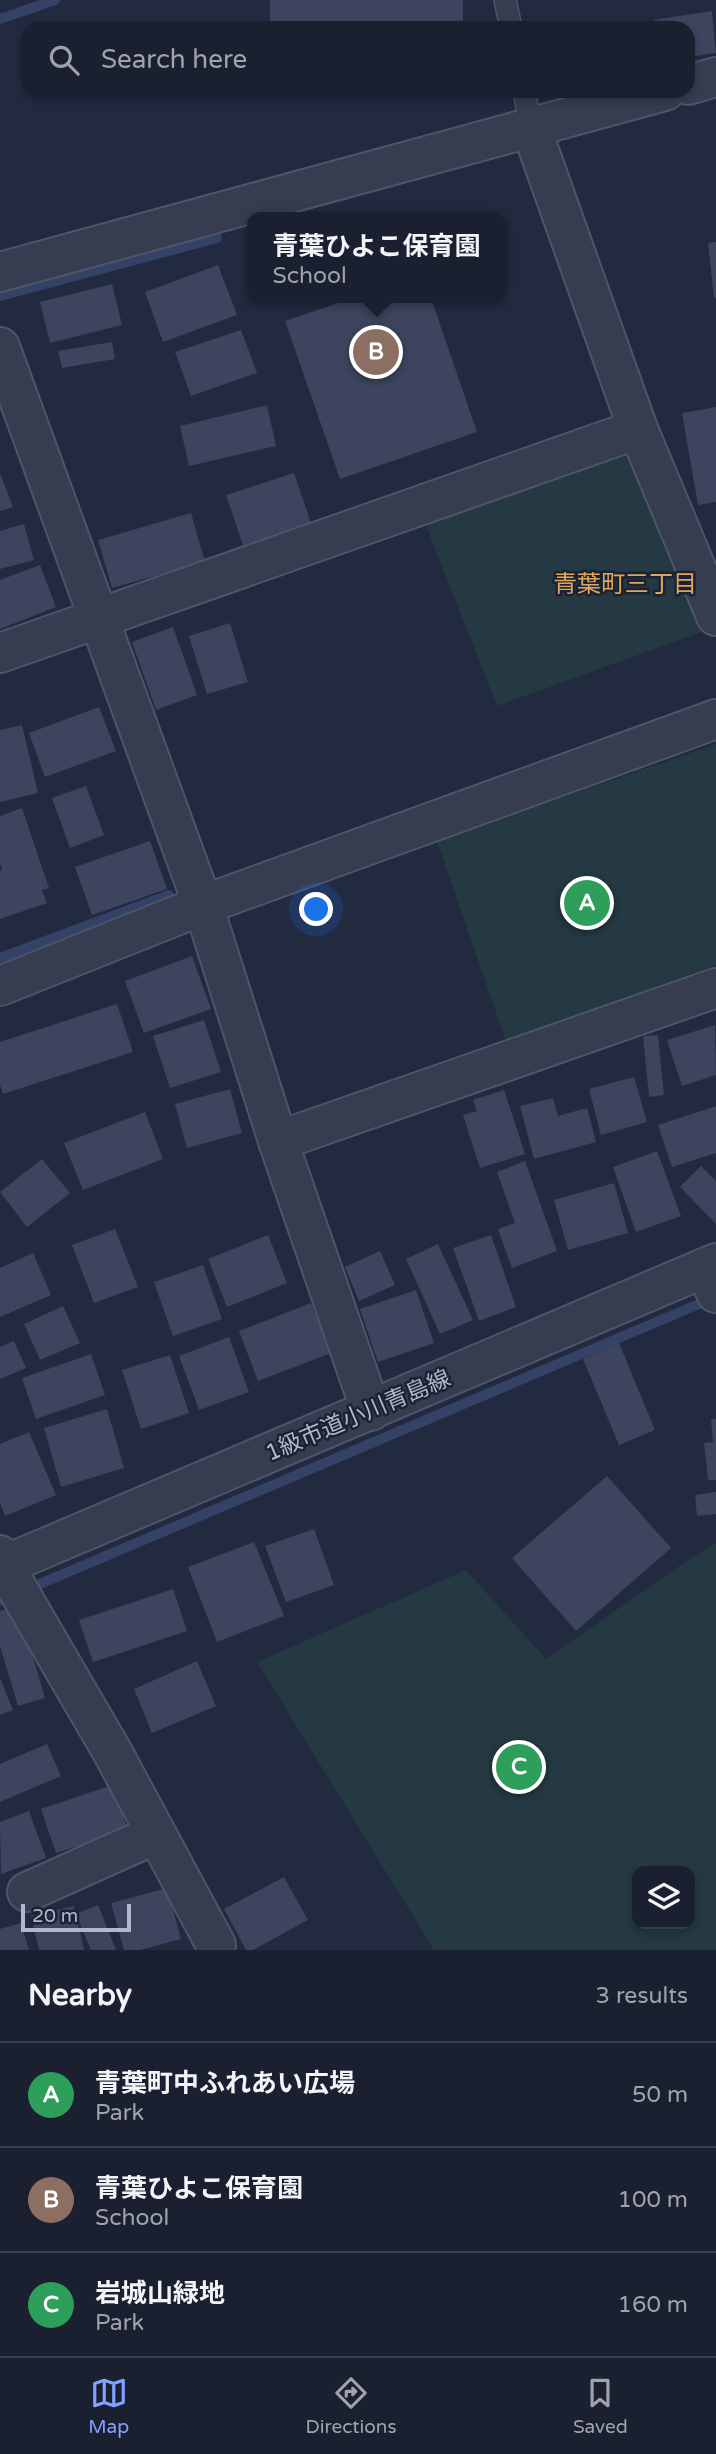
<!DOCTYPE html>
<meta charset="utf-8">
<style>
body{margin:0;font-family:"Varela Round","Noto Sans JP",sans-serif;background:#232838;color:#f1f3f6}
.controls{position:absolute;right:21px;bottom:21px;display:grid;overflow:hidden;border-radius:14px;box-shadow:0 4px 10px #0003}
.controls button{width:63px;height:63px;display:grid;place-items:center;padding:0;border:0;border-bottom:2px solid #383e4c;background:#1a2030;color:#f1f3f6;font:35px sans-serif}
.scale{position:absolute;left:21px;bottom:18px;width:110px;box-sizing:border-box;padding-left:7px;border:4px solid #b2b8cb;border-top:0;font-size:19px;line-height:24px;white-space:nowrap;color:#b2b8cb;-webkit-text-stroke:5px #1b2235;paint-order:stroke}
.you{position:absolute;left:317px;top:910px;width:24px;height:24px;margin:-18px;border:5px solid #fff;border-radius:50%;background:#1a73e8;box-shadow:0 0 0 10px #1a73e833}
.badge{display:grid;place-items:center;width:46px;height:46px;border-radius:50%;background:#83a1ff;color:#fff;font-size:23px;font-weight:700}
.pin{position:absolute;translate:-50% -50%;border:4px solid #fff;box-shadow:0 2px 7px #0006}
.popup{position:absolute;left:247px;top:212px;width:259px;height:91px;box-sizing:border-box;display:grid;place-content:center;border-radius:14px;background:#1a2030;filter:drop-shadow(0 2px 5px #0005);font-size:23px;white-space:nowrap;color:#9fa3ab}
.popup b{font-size:26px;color:#f1f3f6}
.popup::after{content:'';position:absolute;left:50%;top:100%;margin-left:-14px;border:14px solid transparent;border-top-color:#1a2030}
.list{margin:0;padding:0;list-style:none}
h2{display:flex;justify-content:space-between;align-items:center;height:91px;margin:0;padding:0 28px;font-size:30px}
h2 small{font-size:23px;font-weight:400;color:#9fa3ab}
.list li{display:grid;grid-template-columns:46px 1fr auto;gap:21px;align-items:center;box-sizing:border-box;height:105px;padding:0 28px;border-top:2px solid #383e4c}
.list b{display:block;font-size:26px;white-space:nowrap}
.list p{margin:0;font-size:23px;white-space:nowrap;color:#9fa3ab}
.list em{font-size:23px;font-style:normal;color:#9fa3ab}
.icon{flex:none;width:38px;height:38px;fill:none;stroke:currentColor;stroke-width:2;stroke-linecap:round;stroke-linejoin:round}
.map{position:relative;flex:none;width:716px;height:1950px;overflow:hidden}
.search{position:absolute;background:#1a2030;box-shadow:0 4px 10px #0003;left:21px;right:21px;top:21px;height:77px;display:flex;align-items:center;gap:18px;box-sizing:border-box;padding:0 24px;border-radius:21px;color:#9fa3ab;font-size:26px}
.sheet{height:406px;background:#1a2030}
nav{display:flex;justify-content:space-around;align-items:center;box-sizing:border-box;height:98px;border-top:2px solid #383e4c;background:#1a2030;font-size:19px;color:#9fa3ab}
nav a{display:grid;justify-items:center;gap:4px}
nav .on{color:#83a1ff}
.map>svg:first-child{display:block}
</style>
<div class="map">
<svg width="716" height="1950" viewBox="0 0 716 1950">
<rect width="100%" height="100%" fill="#222a40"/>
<g fill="#243941" fill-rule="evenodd">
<path d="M 636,452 L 707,630 L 497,706 L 425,523 Z"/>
<path d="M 716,744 L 716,965 L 506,1042 L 437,841 Z"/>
<path d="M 716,1543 L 716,1950 L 434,1950 L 257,1662 L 466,1570 L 546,1659 L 691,1558 ZM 690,1871 L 690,1924 L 637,1924 L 637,1871 Z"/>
</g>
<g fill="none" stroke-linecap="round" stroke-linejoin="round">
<g stroke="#344268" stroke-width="10">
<path d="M 0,19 L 55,0"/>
<path d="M 0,296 L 217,238"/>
<path d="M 0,958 L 169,895"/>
<path d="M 0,1601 L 713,1298"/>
</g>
</g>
<g fill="#3c455d">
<rect x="270" y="0" width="193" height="28"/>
<path d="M 712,11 L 716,53 L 688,57 L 688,28 L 655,28 L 653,20 Z"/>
<path d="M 716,242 L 716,298 L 714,298 L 708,243 Z"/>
<path d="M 218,265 L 237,315 L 163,342 L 145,292 Z"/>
<path d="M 112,284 L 122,325 L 50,343 L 40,302 Z"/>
<path d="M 353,298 L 431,298 L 477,432 L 340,479 L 285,321 Z"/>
<path d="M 241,330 L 257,373 L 191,396 L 175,352 Z"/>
<path d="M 112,342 L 115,359 L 62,368 L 58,351 Z"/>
<path d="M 267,405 L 276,446 L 189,466 L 180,426 Z"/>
<path d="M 716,407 L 716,502 L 698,505 L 682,413 Z"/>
<path d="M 0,473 L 13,507 L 0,511 Z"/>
<path d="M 294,473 L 311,523 L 243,545 L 226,495 Z"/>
<path d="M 191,513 L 205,562 L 112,588 L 98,540 Z"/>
<path d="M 24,524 L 34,560 L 0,569 L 0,531 Z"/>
<path d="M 40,565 L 56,607 L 0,629 L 0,580 Z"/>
<path d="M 230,623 L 248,682 L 207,694 L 189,636 Z"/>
<path d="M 173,627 L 197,695 L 156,710 L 132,642 Z"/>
<path d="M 99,707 L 116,751 L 45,777 L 29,733 Z"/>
<path d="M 22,725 L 38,793 L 0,802 L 0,730 Z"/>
<path d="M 86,786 L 104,835 L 70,848 L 52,798 Z"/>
<path d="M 22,808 L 49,888 L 42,890 L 47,903 L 0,919 L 0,871 L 2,870 L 0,863 L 0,816 Z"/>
<path d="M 150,841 L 167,889 L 92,915 L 75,867 Z"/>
<path d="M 192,956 L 211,1009 L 144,1033 L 125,981 Z"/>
<path d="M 117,1004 L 133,1052 L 3,1094 L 0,1085 L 0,1042 Z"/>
<path d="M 204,1020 L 221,1072 L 170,1088 L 153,1036 Z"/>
<path d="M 715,1025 L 716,1075 L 682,1086 L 667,1040 Z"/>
<path d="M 658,1035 L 664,1095 L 649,1097 L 643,1036 Z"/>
<path d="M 634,1077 L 647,1122 L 601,1135 L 589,1089 Z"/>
<path d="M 230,1089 L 242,1133 L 187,1148 L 175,1104 Z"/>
<path d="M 504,1090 L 525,1154 L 480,1168 L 463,1115 L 477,1111 L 473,1100 Z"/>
<path d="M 553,1098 L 558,1116 L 587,1108 L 596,1142 L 534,1159 L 520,1106 Z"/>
<path d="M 716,1106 L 716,1153 L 672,1167 L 658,1125 Z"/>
<path d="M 145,1112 L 163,1159 L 83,1190 L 64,1143 Z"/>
<path d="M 657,1151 L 681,1216 L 636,1232 L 613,1167 Z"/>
<path d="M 42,1159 L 70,1193 L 27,1227 L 0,1192 Z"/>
<path d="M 525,1161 L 557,1251 L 512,1268 L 498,1229 L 515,1223 L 497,1172 Z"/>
<path d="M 701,1166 L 716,1181 L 716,1224 L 680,1187 Z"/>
<path d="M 614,1183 L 628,1233 L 568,1250 L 554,1200 Z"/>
<path d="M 115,1229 L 138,1287 L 94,1303 L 72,1245 Z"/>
<path d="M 268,1235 L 287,1283 L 227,1307 L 208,1259 Z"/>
<path d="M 491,1235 L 516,1307 L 479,1321 L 453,1248 Z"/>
<path d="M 438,1244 L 473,1320 L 440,1334 L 406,1259 Z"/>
<path d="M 380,1251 L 395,1285 L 359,1301 L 345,1267 Z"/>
<path d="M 33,1253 L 51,1295 L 0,1317 L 0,1268 Z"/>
<path d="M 203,1265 L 222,1319 L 173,1336 L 154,1282 Z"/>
<path d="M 416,1290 L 434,1343 L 378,1362 L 360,1309 Z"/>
<path d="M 311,1303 L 331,1353 L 258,1381 L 239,1331 Z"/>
<path d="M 63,1306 L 80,1343 L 40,1360 L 24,1324 Z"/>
<path d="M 229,1337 L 249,1392 L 199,1410 L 179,1356 Z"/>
<path d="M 14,1341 L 26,1368 L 0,1379 L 0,1347 Z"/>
<path d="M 619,1343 L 655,1430 L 619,1445 L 583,1359 Z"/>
<path d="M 91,1354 L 105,1395 L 36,1419 L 22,1378 Z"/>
<path d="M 170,1355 L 189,1413 L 141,1429 L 122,1370 Z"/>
<path d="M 107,1409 L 124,1468 L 61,1487 L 44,1428 Z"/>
<path d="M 711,1419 L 716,1419 L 716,1480 L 708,1480 L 704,1443 L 713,1442 Z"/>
<path d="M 29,1432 L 56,1495 L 5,1516 L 0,1503 L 0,1444 Z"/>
<path d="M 607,1476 L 671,1548 L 576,1631 L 512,1558 Z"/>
<path d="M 716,1492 L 716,1514 L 697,1516 L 695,1495 Z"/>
<path d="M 314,1529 L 334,1585 L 286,1602 L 265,1546 Z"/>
<path d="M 254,1542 L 284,1616 L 217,1642 L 188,1567 Z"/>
<path d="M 173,1589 L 187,1631 L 93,1662 L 79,1620 Z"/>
<path d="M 18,1606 L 45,1698 L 18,1706 L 0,1646 L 0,1611 Z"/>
<path d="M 197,1661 L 216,1706 L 152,1733 L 134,1689 Z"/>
<path d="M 0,1678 L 13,1710 L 0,1715 Z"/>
<path d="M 47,1744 L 61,1776 L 0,1802 L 0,1764 Z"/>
<path d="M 112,1785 L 128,1830 L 56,1853 L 41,1809 Z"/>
<path d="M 29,1811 L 46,1858 L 1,1874 L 0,1822 Z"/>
<path d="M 284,1877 L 308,1920 L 253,1950 L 246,1950 L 224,1909 Z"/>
<path d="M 167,1888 L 181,1939 L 140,1950 L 124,1950 L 111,1903 Z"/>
<path d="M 98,1905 L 116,1950 L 91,1950 L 76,1914 Z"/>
<path d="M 74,1906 L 84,1950 L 39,1950 L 31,1916 Z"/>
<path d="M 21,1923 L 29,1950 L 0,1950 L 0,1929 Z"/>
</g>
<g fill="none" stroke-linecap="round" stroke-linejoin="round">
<g stroke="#4e5568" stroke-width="24">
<g id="service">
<path d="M 505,0 L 511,28"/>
<path d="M 524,91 L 531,128"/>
</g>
</g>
<g stroke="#4e5568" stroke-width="42">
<g id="minor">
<path d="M 688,85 L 716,77"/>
<path d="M 531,128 L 638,429 L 716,616"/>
<path d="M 0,272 L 665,91"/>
<path d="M 0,347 L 203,905 L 278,1141 L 371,1411"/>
<path d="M 0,653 L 638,429"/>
<path d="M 0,986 L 203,905 L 716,719"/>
<path d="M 278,1141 L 716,988"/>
<path d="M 705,1268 L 716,1293"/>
<path d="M 0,1555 L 17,1588 L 113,1753 L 216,1945"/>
<path d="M 27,1892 L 156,1834"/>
</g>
</g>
<g stroke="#4e5568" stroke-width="42">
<path id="tertiary" d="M 0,1567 L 716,1263"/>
</g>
<use href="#service" stroke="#363d50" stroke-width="21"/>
<use href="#minor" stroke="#363d50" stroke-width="38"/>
<use href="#tertiary" stroke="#363d50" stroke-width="38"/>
</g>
<g text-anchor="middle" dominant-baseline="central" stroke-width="5" stroke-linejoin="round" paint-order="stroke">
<g font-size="23" fill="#b2b8cb" stroke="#1b2235">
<text transform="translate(358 1416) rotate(-23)">1級市道小川青島線</text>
</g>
<g font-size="24" fill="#dda65a" stroke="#1b2235">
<text x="625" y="584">青葉町三丁目</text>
</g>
</g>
</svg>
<div class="controls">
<button><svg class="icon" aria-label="layers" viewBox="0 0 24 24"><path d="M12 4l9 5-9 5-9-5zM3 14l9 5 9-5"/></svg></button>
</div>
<div class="scale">20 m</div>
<div class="you"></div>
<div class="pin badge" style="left:587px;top:903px;background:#2e9e5b">A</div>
<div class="pin badge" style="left:376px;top:352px;background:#8d6e63">B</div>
<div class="popup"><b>青葉ひよこ保育園</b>School</div>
<div class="pin badge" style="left:519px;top:1767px;background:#2e9e5b">C</div>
<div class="search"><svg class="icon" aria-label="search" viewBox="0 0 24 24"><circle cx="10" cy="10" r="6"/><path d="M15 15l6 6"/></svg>Search here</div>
</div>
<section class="sheet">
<h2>Nearby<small>3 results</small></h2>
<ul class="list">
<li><span class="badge" style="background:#2e9e5b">A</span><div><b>青葉町中ふれあい広場</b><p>Park</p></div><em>50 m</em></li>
<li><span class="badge" style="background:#8d6e63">B</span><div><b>青葉ひよこ保育園</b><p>School</p></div><em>100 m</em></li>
<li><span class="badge" style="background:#2e9e5b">C</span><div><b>岩城山緑地</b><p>Park</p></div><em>160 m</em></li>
</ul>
</section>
<nav>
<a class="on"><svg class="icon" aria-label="map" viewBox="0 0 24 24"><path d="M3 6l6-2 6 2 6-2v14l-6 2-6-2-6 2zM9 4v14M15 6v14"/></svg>Map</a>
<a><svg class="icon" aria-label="directions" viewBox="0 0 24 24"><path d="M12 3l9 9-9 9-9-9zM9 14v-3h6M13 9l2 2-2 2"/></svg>Directions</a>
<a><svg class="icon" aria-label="saved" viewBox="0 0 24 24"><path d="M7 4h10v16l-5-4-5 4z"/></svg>Saved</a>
</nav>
